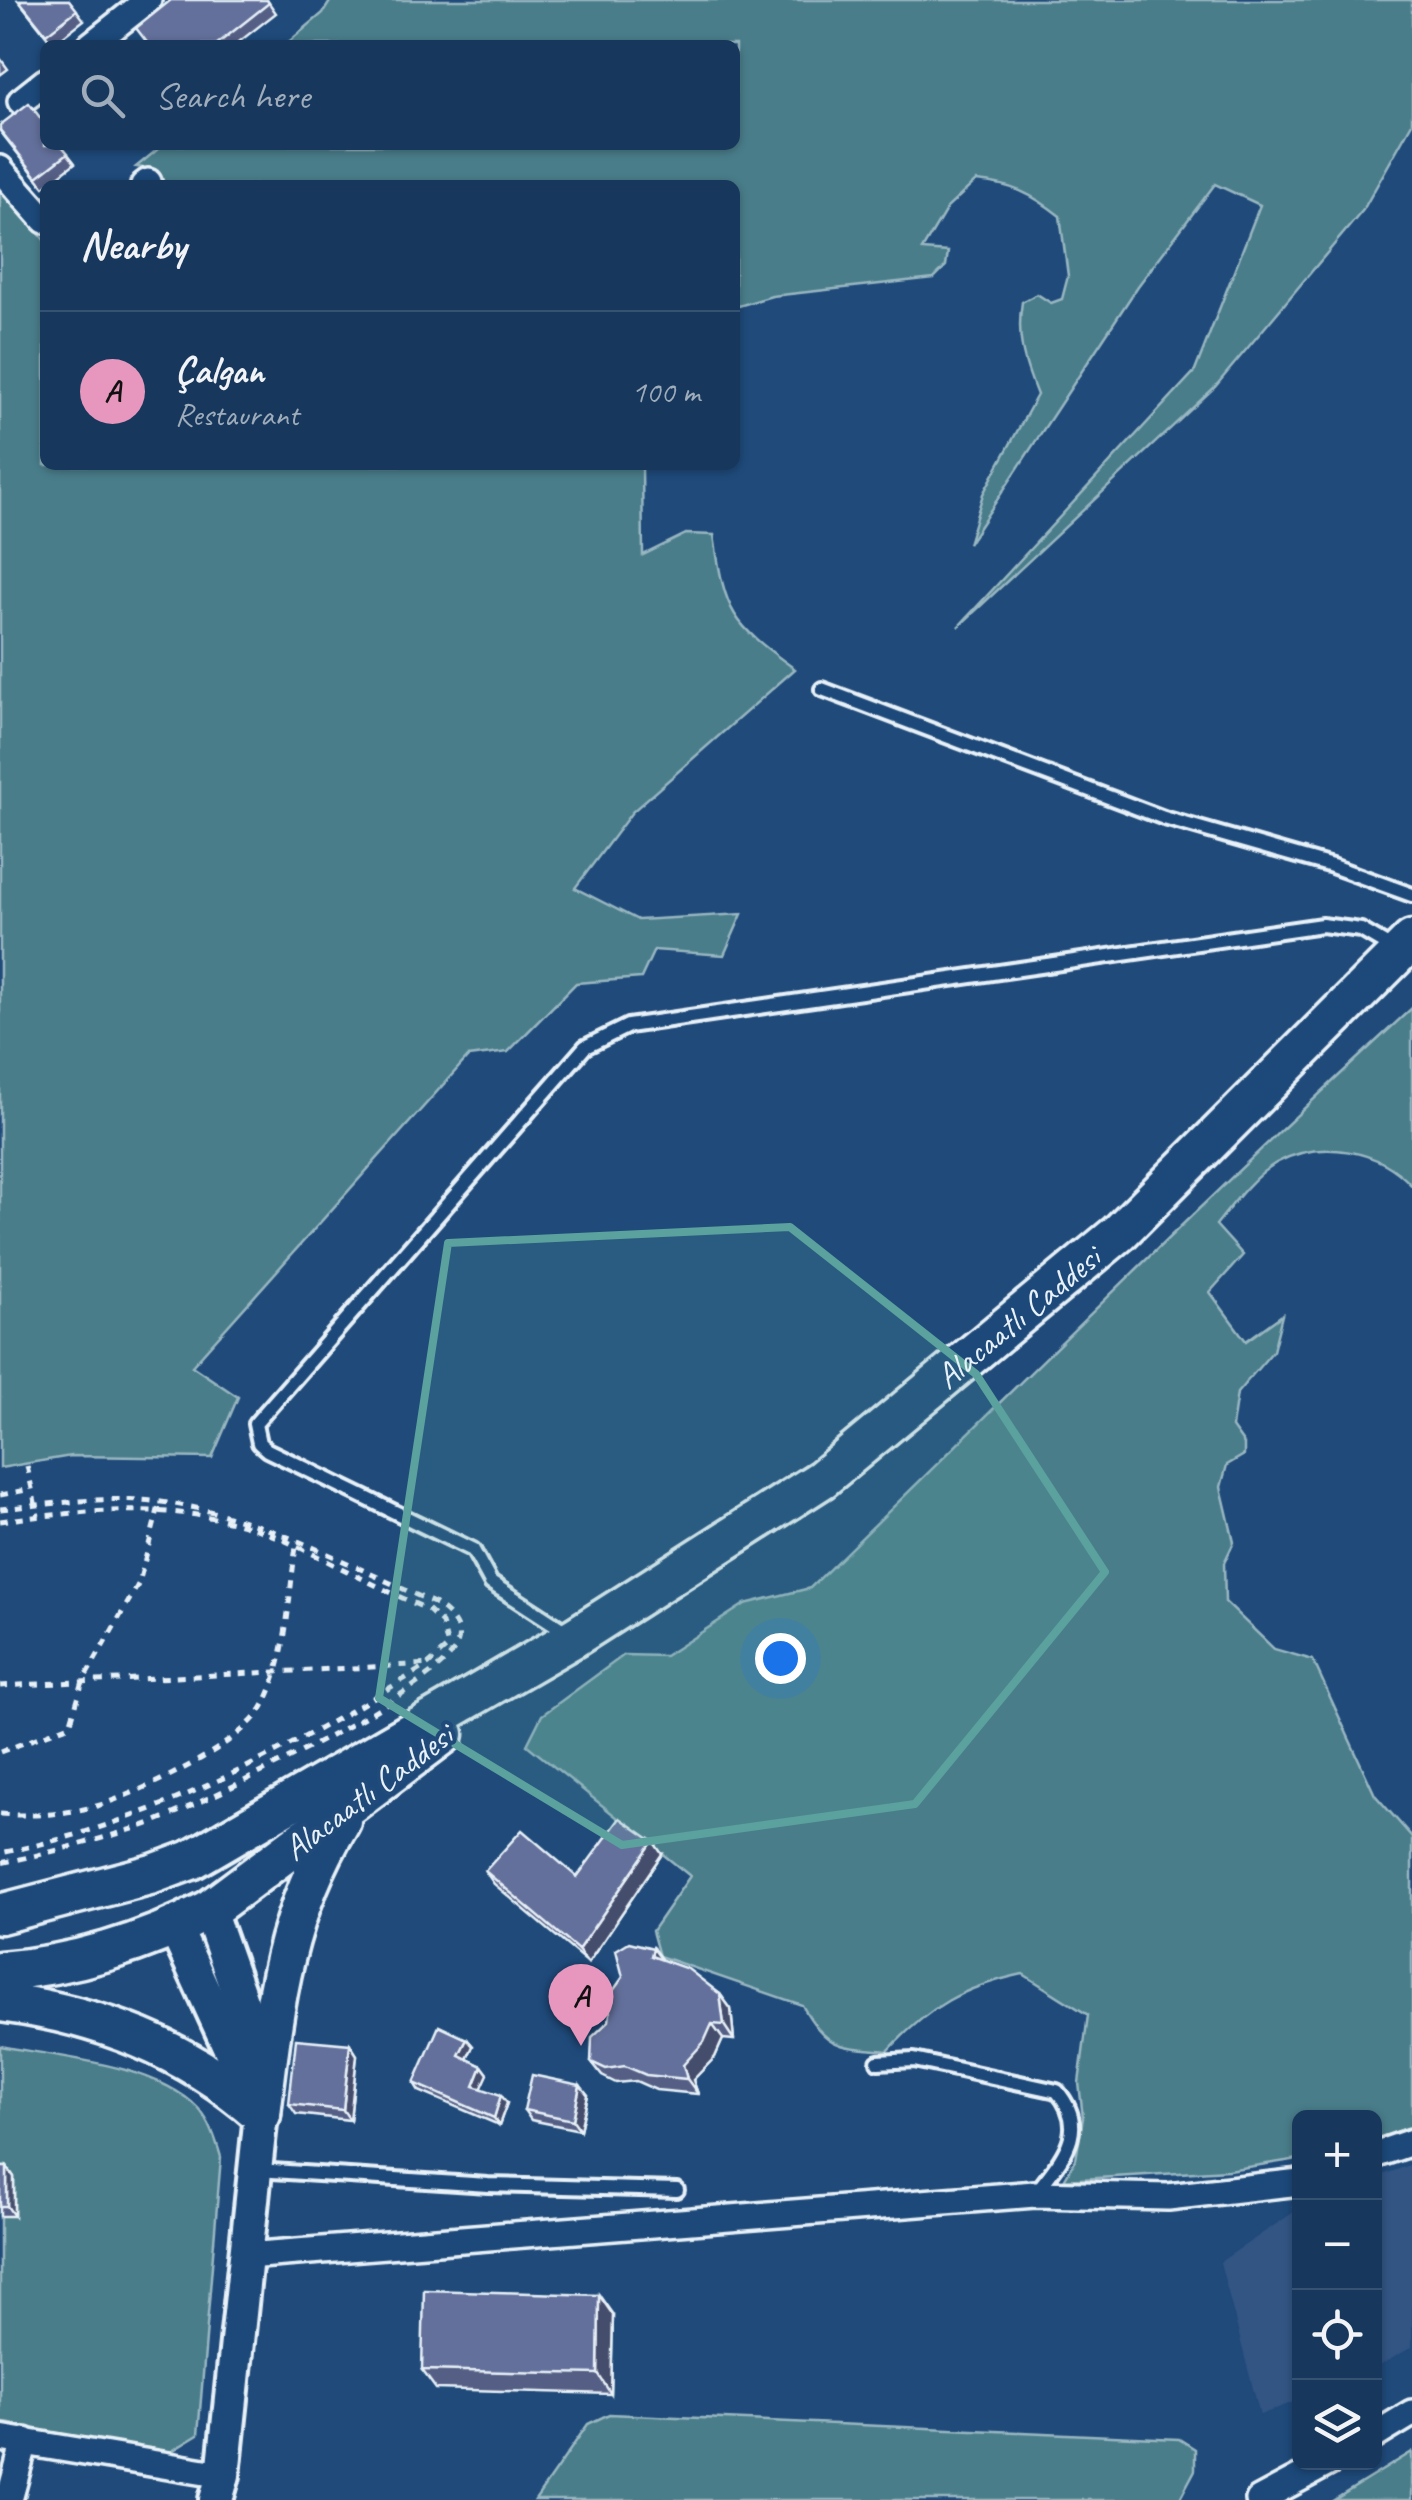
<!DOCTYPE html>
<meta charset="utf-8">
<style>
body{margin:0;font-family:Caveat,sans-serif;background:#244365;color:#f1f3f6}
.controls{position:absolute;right:30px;bottom:30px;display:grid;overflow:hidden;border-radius:15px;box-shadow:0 2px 8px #0004}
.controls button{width:90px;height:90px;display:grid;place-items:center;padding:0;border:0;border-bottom:2px solid #365272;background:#17385c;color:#f1f3f6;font:50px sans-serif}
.you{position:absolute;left:780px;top:1658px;width:35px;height:35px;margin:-25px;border:8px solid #fff;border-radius:50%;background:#1a73e8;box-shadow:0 0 0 15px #1a73e833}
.badge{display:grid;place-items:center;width:65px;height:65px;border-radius:50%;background:#e797bd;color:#111;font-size:32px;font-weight:700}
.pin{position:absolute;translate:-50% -82px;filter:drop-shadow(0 2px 5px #0008)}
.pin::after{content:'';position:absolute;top:52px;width:35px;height:30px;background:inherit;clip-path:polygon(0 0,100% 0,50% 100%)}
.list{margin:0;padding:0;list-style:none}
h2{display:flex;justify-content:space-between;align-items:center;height:130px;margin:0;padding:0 40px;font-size:42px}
h2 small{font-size:32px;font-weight:400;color:#9eacbb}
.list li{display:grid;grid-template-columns:65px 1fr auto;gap:30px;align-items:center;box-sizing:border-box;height:160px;padding:0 40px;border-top:2px solid #365272}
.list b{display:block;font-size:38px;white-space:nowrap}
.list p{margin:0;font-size:32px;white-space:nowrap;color:#9eacbb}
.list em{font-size:32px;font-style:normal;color:#9eacbb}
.icon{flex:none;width:55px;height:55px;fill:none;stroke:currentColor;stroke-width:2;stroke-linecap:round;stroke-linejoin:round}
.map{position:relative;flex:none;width:1412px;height:2500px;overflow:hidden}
.search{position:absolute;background:#17385c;box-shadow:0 2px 8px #0004;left:40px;top:40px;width:700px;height:110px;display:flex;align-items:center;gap:25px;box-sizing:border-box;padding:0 35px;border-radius:15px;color:#9eacbb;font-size:38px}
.panel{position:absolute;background:#17385c;box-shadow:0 2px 8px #0004;left:40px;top:180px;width:700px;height:290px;border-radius:15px}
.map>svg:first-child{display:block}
</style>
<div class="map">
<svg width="1412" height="2500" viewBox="0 0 1412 2500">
<rect width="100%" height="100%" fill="#1f4a7a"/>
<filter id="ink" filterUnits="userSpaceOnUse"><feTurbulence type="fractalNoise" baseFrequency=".01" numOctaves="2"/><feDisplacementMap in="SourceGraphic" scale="20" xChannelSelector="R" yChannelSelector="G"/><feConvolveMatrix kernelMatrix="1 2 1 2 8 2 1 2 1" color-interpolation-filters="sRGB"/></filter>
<g filter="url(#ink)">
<g fill="#335584">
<path d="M 1412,2164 L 1412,2347 L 1375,2368 L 1375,2178 Z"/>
<path d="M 1299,2201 L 1299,2400 L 1260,2415 L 1220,2262 L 1294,2212 L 1291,2206 Z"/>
</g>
<g fill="#4a7d8a" stroke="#99b7c1" stroke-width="2.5">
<path d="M 331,0 L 1412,0 L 1412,123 L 1363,210 L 1215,387 L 958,627 L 1195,371 L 1260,205 L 1215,184 L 1138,286 L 968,544 L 983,494 L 1037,395 C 1024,362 1016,338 1022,302 L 1037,294 L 1051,303 L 1062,299 L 1068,276 L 1060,216 C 1032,194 1012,184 976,181 L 947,208 L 922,250 L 948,252 L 946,266 L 934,278 L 772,296 L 735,307 L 735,185 L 156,185 L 150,169 L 136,167 L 163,145 L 735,145 L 735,45 L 285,45 L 323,13 Z"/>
<path d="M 0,185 L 45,241 L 45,465 L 642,465 L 643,555 L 686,534 L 714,535 C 725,613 731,623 795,669 L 632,812 L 575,888 L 638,920 L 742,914 L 724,955 L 654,950 L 641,978 L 576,983 L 508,1052 L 468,1057 L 192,1366 L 238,1397 L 212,1458 L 71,1456 L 0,1468 Z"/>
<path d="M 1412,1008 L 1412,1186 C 1380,1149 1320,1139 1276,1163 C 1252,1177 1233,1204 1216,1225 L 1243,1255 L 1210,1292 L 1246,1341 L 1282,1315 L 1273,1351 L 1237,1393 L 1232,1427 L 1244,1444 L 1244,1455 L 1227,1465 L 1221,1487 L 1234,1542 L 1224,1563 L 1225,1602 L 1274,1649 L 1313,1660 L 1375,1795 L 1412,1837 L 1412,2128 L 1375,2139 L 1374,2118 L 1300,2118 L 1299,2159 L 1228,2170 L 1064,2180 L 1076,2159 L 1083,2118 L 1079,2083 L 1088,2015 L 1023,1974 C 963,1987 929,2006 888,2051 C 841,2047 827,2050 802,2005 L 659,1956 L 652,1931 L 690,1876 L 527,1745 L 542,1715 L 624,1655 L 665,1656 L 745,1604 L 810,1588 C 1010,1394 1207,1196 1412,1008 Z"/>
<path d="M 0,2046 C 58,2057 155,2064 198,2108 C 210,2121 216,2140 221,2157 L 198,2435 L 167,2454 L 0,2422 Z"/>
<path d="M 609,2414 L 1179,2439 L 1195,2449 L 1195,2470 L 1179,2500 L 535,2500 L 588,2424 Z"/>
<path d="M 1412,2452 L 1412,2500 L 1334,2500 Z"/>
</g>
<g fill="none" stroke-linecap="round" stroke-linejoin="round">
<g stroke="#e8f1f8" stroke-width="20">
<g id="service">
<path d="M 822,689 L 1164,818 L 1332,866 L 1412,895"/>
<path d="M 568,1633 L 491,1583 L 473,1550 L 267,1450 L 259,1443 L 255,1424 L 585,1047 L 628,1026 L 1322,925 L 1361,930 L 1395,950"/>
<path d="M 878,2062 L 914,2060 L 1057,2091 C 1091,2131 1061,2159 1035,2194"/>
<path d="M 257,2170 L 488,2185 L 677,2190"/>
</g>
</g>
<g stroke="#e8f1f8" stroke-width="32">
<g id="minor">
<path d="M 91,45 L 148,0"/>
<path d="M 21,101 L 45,82"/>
<path d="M 0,169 L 45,220"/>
<path d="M 144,185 L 148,182"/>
<path d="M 1374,2155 L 1412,2142"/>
<path d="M 246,2256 L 1035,2194 L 1168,2197 L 1300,2182"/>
<path d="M 1374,2436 L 1412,2413"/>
<path d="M 0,2438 L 223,2475"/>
<path d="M 9,2500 L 25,2441"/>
<path d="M 1259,2500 L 1330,2462"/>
</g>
</g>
<g stroke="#e8f1f8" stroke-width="40">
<g id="tertiary">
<path d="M 209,1910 L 251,2029 L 261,2114 L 223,2475 L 216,2500"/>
<path d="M 175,1928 L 250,2092"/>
</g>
</g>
<g stroke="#e8f1f8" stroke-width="45">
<g id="secondary">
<path id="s1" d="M 0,1914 L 153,1874 L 191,1860 L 575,1637 L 822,1479 L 1119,1233 L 1412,940"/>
<path d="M 0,1971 C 71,1966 146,1943 209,1910 L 444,1734"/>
<path d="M 0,2002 C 99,2015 186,2048 261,2114"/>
<path d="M 261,2114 C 274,2005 283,1917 341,1821"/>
</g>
</g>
<g stroke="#e8f1f8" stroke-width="5" stroke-dasharray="8 8" stroke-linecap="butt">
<path d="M 27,1466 L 38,1516"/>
<path d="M 0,1495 L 31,1489"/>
<path d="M 0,1509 C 53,1504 109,1495 161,1502 C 261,1515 344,1563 434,1603 C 448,1613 465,1627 456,1647 C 437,1690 193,1810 140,1827 C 94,1841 47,1854 0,1863"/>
<path d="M 0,1521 C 95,1509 199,1499 288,1542 C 335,1564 380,1589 427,1609 L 442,1623 L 448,1647 L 429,1664 C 294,1747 157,1823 0,1853"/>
<path d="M 0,1686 L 431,1664"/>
<path d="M 0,1752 L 70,1725 L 83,1681 L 139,1583 L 160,1502"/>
<path d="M 0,1814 C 31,1817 69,1814 100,1805 C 143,1791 241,1746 263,1706 C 288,1660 288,1597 296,1547"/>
</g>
<use href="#service" stroke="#1f4a7a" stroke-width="12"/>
<use href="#minor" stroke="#1f4a7a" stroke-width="25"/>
<use href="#tertiary" stroke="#1f4a7a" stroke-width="32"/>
<use href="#secondary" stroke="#1f4a7a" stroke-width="38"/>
</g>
<g fill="#555f85" stroke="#e8f1f8" stroke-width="2.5">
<path d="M 18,0 L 69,0 L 84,20 L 53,44 Z"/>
<path d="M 267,0 L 276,13 L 235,45 L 148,45 Z"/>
<path d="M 0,58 L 8,69 L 0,75 Z"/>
<path d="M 0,131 L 61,145 L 75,163 L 44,187 Z"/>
<path d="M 662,1854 L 588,1963 L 494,1884 L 485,1871 L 577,1877 Z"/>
<path d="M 662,1960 L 720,1994 L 731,2009 L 734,2040 L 723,2039 L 715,2057 L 693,2080 L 698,2094 L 656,2090 L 636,2081 L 616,2083 L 602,2076 L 591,2062 L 609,2021 Z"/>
<path d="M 467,2039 L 473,2046 L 467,2059 L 482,2066 L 488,2074 L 481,2088 L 507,2103 L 499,2125 L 419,2091 L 414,2083 Z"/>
<path d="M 350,2044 L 357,2055 L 350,2120 L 296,2114 L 289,2104 Z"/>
<path d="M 580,2085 L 588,2095 L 580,2130 L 531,2120 L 524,2110 Z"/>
<path d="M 0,2167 L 7,2167 L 14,2177 L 14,2216 L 0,2216 Z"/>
<path d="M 613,2315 L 611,2394 L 436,2389 L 422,2370 Z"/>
</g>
<g fill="#454e6c" stroke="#e8f1f8" stroke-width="2.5">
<path d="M 653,1841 L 662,1854 L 588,1963 L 578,1950 Z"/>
<path d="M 653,1948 L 664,1963 L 651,1956 Z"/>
<path d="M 720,1994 L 731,2009 L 734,2040 L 724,2025 Z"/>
<path d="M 712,2024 L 723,2039 L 715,2057 L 693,2080 L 698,2094 L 687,2079 L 683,2065 Z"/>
<path d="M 467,2039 L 473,2046 L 465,2063 L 459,2055 Z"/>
<path d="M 350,2044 L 357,2055 L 350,2120 L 343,2110 Z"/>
<path d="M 482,2066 L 488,2074 L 479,2094 L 474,2086 Z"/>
<path d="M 580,2085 L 588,2095 L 580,2130 L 573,2120 Z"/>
<path d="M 501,2095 L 507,2103 L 499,2125 L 494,2118 Z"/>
<path d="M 7,2167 L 14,2177 L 14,2216 L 7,2206 Z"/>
<path d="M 599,2295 L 613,2315 L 611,2394 L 598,2374 Z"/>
</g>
<g fill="#636f9b" stroke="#e8f1f8" stroke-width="2.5">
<path d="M 19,0 L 69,0 L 77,10 L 46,34 Z"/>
<path d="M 171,0 L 267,0 L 269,3 L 216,45 L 149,45 L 136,28 Z"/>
<path d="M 29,103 L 45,124 L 45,145 L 61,145 L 68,153 L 37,177 L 0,130 L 0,125 Z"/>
<path d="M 620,1818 L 653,1841 L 578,1950 L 485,1871 L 522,1830 L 577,1877 Z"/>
<path d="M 629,1942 L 653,1948 L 651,1956 L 688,1969 L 720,1994 L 724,2025 L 712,2024 L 704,2042 L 683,2065 L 687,2079 L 646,2075 L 625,2066 L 606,2069 L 591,2062 L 592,2037 L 609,2021 L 613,1991 L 623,1977 L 616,1950 Z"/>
<path d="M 439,2026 L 467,2039 L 459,2055 L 482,2066 L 474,2086 L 501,2095 L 494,2118 L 414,2083 Z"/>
<path d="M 296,2039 L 350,2044 L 343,2110 L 289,2104 Z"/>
<path d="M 532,2075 L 580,2085 L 573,2120 L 524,2110 Z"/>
<rect x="0" y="2167" width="7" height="39"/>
<path d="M 424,2290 L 599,2295 L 598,2374 L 422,2370 Z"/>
</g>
</g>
<path fill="#5ba19e" fill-opacity="0.2" stroke="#5ba19e" stroke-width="8" stroke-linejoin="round" d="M 790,1227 L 976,1374 L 1105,1572 L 915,1804 L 622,1845 L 379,1698 L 448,1243 Z"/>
<g text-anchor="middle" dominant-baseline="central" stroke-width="8" stroke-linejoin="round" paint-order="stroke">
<g font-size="35" fill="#e8f1f8" stroke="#1f4a7a">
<text stroke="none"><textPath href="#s1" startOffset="1190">Alacaatlı Caddesi</textPath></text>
<text transform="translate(368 1792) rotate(-37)">Alacaatlı Caddesi</text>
</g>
</g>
</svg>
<div class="controls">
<button>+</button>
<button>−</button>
<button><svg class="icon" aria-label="locate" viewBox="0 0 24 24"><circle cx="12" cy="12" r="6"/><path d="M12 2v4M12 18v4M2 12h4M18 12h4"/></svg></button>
<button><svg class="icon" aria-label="layers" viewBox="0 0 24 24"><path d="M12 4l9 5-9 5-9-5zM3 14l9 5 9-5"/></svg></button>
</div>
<div class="you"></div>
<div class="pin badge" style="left:581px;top:2046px">A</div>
<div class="search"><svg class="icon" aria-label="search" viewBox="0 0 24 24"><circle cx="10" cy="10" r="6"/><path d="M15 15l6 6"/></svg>Search here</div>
<section class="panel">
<h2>Nearby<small></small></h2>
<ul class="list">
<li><span class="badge">A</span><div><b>Çalgan</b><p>Restaurant</p></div><em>100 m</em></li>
</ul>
</section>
</div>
